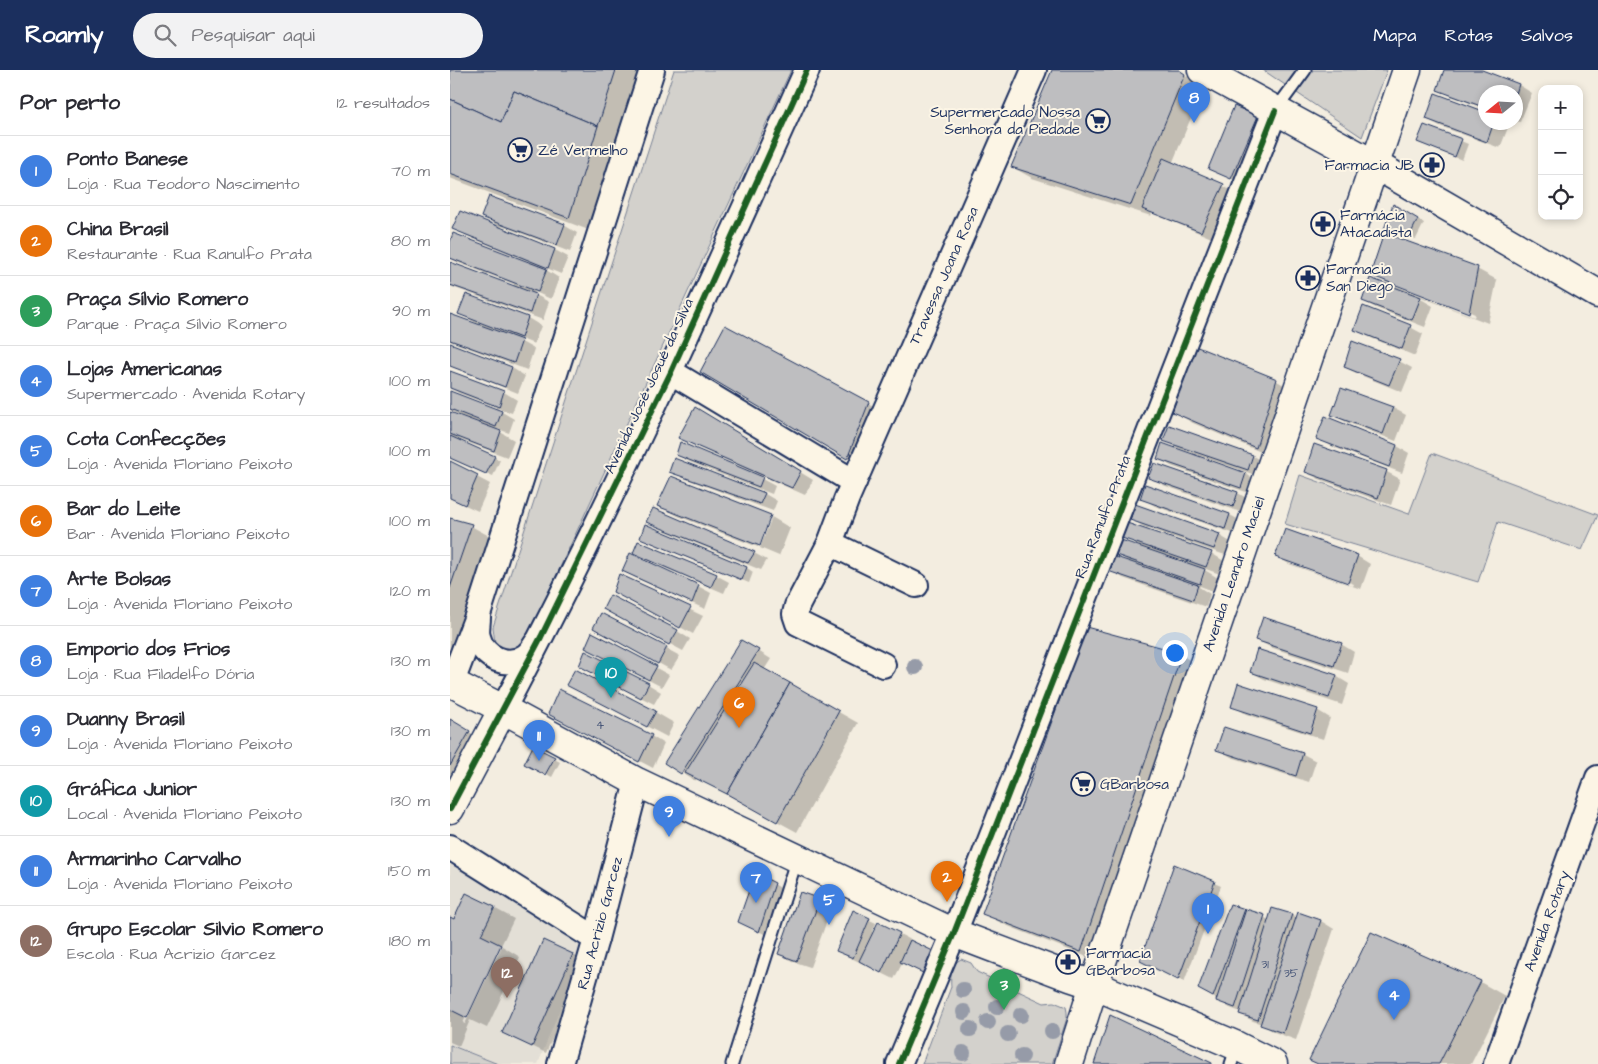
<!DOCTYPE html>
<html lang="pt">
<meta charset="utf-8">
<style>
body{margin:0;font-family:"Architects Daughter",sans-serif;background:#f2f2f3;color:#2b2b33}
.controls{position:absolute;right:15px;top:15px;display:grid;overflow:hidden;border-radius:10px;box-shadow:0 2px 8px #0003}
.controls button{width:45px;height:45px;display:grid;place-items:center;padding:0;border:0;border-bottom:1px solid #e1e1e2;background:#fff;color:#2b2b33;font:25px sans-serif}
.compass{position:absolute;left:1028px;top:15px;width:45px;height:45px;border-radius:50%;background:#fff;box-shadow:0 2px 8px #0003;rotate:252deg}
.you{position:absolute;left:724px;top:582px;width:18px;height:18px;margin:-12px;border:4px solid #fff;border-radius:50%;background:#1a73e8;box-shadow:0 0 0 8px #1a73e833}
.badge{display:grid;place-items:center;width:32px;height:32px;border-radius:50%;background:#1b2f5e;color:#fff;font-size:16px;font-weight:700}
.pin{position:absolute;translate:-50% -41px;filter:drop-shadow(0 1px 2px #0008)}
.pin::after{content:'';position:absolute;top:26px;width:18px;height:15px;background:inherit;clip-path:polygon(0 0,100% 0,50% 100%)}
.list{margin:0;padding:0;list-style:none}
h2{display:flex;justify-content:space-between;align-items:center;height:65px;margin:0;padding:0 20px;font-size:21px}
h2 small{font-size:16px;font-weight:400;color:#7c7c81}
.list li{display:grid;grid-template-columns:32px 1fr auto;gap:15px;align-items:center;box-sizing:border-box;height:70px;padding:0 20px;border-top:1px solid #e1e1e2}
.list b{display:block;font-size:19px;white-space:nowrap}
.list p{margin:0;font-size:16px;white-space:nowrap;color:#7c7c81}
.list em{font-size:16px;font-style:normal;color:#7c7c81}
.icon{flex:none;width:28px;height:28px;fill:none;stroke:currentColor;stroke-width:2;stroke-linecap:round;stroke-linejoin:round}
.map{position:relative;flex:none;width:1148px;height:994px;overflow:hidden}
header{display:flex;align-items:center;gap:30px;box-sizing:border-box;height:70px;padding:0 25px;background:#1b2f5e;color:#fff}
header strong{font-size:24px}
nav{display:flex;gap:28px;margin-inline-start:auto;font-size:18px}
.search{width:350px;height:45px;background:#f2f2f3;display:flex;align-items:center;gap:12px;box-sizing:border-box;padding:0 18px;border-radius:28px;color:#7c7c81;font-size:19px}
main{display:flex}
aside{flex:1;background:#fff}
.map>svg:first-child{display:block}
</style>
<header>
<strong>Roamly</strong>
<div class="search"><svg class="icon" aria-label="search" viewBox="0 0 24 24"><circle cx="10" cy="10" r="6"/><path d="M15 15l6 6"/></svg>Pesquisar aqui</div>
<nav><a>Mapa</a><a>Rotas</a><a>Salvos</a></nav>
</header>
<main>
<aside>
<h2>Por perto<small>12 resultados</small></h2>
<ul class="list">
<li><span class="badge" style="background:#3f7fe0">1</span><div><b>Ponto Banese</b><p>Loja · Rua Teodoro Nascimento</p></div><em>70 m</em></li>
<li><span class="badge" style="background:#e8710a">2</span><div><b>China Brasil</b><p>Restaurante · Rua Ranulfo Prata</p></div><em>80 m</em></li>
<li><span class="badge" style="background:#2e9e5b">3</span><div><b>Praça Sílvio Romero</b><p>Parque · Praça Sílvio Romero</p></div><em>90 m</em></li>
<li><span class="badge" style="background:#3f7fe0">4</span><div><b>Lojas Americanas</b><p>Supermercado · Avenida Rotary</p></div><em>100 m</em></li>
<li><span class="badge" style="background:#3f7fe0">5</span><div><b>Cota Confecções</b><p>Loja · Avenida Floriano Peixoto</p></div><em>100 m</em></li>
<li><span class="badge" style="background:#e8710a">6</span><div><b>Bar do Leite</b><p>Bar · Avenida Floriano Peixoto</p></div><em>100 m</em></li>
<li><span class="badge" style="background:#3f7fe0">7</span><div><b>Arte Bolsas</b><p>Loja · Avenida Floriano Peixoto</p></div><em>120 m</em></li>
<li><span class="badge" style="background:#3f7fe0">8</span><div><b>Emporio dos Frios</b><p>Loja · Rua Filadelfo Dória</p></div><em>130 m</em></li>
<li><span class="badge" style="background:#3f7fe0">9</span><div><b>Duanny Brasil</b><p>Loja · Avenida Floriano Peixoto</p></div><em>130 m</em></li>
<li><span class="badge" style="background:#0f9aa8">10</span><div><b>Gráfica Junior</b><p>Local · Avenida Floriano Peixoto</p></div><em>130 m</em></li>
<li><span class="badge" style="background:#3f7fe0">11</span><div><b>Armarinho Carvalho</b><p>Loja · Avenida Floriano Peixoto</p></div><em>150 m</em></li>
<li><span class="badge" style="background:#8d6e63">12</span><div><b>Grupo Escolar Silvio Romero</b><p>Escola · Rua Acrizio Garcez</p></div><em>180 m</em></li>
</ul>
</aside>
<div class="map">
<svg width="1148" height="994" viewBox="0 0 1148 994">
<rect width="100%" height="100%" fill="#f3ede0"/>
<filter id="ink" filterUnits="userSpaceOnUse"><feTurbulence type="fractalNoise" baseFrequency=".02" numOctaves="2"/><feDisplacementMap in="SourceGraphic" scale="10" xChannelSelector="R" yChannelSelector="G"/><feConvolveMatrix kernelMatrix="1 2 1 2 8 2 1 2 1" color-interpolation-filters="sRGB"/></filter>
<g filter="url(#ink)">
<path fill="#e3dfd6" d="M 0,795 L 14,796 L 126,860 L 133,882 L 88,994 L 48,994 L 0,975 Z"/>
<g fill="#d3d1cc" stroke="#778095">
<path d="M 224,0 L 341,0 L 74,575 L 65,582 L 51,583 L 45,573 L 43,557 Z"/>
<path d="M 813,0 L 937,0 L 912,67 Z"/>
<path d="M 982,383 L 1148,445 L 1132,480 L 1048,452 L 1028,512 L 835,454 L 850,405 L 959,444 Z"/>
<path d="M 511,889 L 521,893 L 527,902 L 594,933 L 604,932 L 616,937 L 617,942 L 617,948 L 602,994 L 472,994 L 501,917 C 500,906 501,894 511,889 Z"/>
<path d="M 0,975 L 48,994 L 0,994 Z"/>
</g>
<g fill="#0003" fill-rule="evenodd">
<path d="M 0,0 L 195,0 L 144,162 L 0,108 Z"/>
<path d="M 604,0 L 727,0 L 754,16 L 722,94 L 773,116 L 786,123 L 764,169 L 702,143 L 701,146 L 582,108 L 562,97 Z"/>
<path d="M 996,0 L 1028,0 L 1069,15 L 1082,23 L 1070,52 L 1066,51 L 1066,22 L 1036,22 L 1036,39 L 1001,26 L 988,19 Z"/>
<path d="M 807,47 L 820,55 L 795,115 L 760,98 Z"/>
<path d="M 977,49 L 1055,52 L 1059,55 L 1050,78 L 990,56 Z"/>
<path d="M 975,56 L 1018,74 L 1012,90 L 968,72 Z"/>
<path d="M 944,136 L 974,153 L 966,169 L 942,162 L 936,159 Z"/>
<path d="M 33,147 L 114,155 L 127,163 L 120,182 L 52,156 L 51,159 L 105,180 L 118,187 L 111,204 L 94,197 L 93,198 L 109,208 L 101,229 L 85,222 L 84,224 L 99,232 L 93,250 L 0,216 L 0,194 L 63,217 L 64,214 L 9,193 L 0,188 L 0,175 L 80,194 L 81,192 L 17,166 L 4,158 L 49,158 L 49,156 Z"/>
<path d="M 1027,199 L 1047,210 L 1038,253 L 971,227 L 971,229 L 983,236 L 975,257 L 926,238 L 913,231 L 944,217 L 922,204 ZM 941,211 L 1025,244 L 1024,247 L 941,214 Z"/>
<path d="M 17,225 L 78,248 L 91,256 L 84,274 L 69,268 L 68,270 L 84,279 L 77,300 L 0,271 L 0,245 L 28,255 L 28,254 L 10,244 Z"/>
<path d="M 960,257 L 973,264 L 965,286 L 919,267 L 906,260 Z"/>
<path d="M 0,275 L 62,298 L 75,306 L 68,323 L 0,296 Z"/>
<path d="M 746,277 L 827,311 L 846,322 L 825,388 L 743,353 L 724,342 Z"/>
<path d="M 949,291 L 962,298 L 952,322 L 908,304 L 895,297 Z"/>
<path d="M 1,302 L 54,322 L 67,330 L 62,343 L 48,338 L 47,339 L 64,349 L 59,363 L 48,359 L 47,360 L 64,370 L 57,387 L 9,369 L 8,371 L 50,390 L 43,406 L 0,387 L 0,343 L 8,346 L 9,345 L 0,340 L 0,323 L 45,340 L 46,337 L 9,323 L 0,318 Z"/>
<path d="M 251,302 L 418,333 L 438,345 L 417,399 Z"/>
<path d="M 943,338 L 956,345 L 946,371 L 896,352 L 883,345 Z"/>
<path d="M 259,346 L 363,410 L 355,425 L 243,375 L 230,367 Z"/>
<path d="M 868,368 L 947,376 L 959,383 L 952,403 L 881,376 Z"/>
<path d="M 715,370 L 803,386 L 816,394 L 811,407 L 728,378 Z"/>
<path d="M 713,375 L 796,404 L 809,412 L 805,425 L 721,396 L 708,388 Z"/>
<path d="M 865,376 L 937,402 L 950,409 L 941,435 L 869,409 L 856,402 Z"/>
<path d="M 227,385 L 312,409 L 325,416 L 322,424 L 240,392 Z"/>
<path d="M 0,393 L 40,414 L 28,441 L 0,428 Z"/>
<path d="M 705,394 L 788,423 L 801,431 L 796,444 L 713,415 L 700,407 Z"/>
<path d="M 221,401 L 310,421 L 327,431 L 323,441 L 234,408 Z"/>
<path d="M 692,428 L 780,445 L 793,452 L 788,465 L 705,436 Z"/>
<path d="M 208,435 L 320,446 L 340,458 L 329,486 L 310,478 L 322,447 L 319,447 L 308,477 L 228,446 Z"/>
<path d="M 0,449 L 21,456 L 41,467 L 0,584 Z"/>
<path d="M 681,449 L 769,465 L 782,473 L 778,486 L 694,457 Z"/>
<path d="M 198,451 L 304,483 L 317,490 L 311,500 L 211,459 Z"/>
<path d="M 196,456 L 297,498 L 303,502 L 299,513 L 198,471 L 192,468 Z"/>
<path d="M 674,467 L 761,483 L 774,491 L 770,504 L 753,498 L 753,499 L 768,508 L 763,521 L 750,516 L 749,517 L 760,524 L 756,537 L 673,508 L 660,500 L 678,492 L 678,491 L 667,484 L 689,476 Z"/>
<path d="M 184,482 L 266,505 L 279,512 L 274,523 L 197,490 Z"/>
<path d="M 826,486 L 907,486 L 920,494 L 911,519 L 839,494 ZM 839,490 L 904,514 L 903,516 L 839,493 Z"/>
<path d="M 173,501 L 248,516 L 261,523 L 255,539 L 186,508 Z"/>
<path d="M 170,506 L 253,546 L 243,564 L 178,529 Z"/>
<path d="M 152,544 L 230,586 L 221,600 L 145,558 Z"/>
<path d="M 168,546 L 227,561 L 240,569 L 233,581 Z"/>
<path d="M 143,563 L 219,605 L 212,617 L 150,585 Z"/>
<path d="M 807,570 L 891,574 L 904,582 L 898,603 L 820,577 Z"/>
<path d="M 305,579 L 321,589 L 314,600 L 408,653 L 347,762 L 247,708 L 245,711 L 216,693 Z"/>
<path d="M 731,585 L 750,596 L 650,892 L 553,854 L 533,843 Z"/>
<path d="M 801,602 L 886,606 L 899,614 L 892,635 L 814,609 Z"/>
<path d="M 143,603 L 198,614 L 211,622 L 204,634 Z"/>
<path d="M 118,615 L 205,642 L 224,653 L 217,667 Z"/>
<path d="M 783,636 L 867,640 L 880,648 L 873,669 L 796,644 Z"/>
<path d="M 0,651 L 45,677 L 0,733 Z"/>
<path d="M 113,651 L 201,666 L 214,674 L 203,698 Z"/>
<path d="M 775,658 L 853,684 L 866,691 L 859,712 L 781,687 L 768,679 Z"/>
<path d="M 84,678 L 110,692 L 102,707 L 76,693 Z"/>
<path d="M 725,796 L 771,816 L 734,912 L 698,894 Z"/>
<path d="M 324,814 L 337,822 L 322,868 L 289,851 Z"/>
<path d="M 369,830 L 382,837 L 360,897 L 342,891 L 329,883 Z"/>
<path d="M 44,838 L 64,849 L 13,953 L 15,954 L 52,876 L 70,887 L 37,958 L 20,950 L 9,976 L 0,972 L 0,849 L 4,851 Z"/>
<path d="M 794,840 L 820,850 L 841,845 L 848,849 L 871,851 L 884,859 L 846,970 L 824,962 L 812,954 L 803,951 L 790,944 L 791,942 L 780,938 L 750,919 Z"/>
<path d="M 403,842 L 426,853 L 422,862 L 424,863 L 429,853 L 489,885 L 480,905 L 453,892 L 444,909 L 393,884 Z"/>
<path d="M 123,885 L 136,892 L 96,983 L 53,962 Z"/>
<path d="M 1030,912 L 1055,926 L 1021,994 L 869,994 Z"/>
</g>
<g fill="#bebec0" stroke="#1b2f5e">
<path d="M 0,0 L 166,0 L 148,56 L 64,21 L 51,52 L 0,29 Z"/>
<path d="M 602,0 L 729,0 L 735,4 L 681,135 L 561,97 Z"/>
<path d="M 994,0 L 1032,0 L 1069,14 L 1066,24 L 1066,22 L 1036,22 L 1036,38 L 987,20 Z"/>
<path d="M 64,21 L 148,56 L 119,148 L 0,104 L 0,29 L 51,52 Z"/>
<path d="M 985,23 L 1036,42 L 1036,52 L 1044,52 L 1037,72 L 976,49 Z"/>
<path d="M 784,36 L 808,46 L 781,109 L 758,99 Z"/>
<path d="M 974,55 L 1012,69 L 1005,87 L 967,72 Z"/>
<path d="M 713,88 L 774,114 L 751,162 L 692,139 Z"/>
<path d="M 39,126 L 115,154 L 107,175 L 31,147 Z"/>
<path d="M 943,134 L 968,149 L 959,167 L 934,159 Z"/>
<path d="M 10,141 L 105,179 L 98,198 L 2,159 Z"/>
<path d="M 3,163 L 97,199 L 88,222 L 0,188 L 0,172 Z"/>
<path d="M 934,163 L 1028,197 L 1019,243 L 920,205 Z"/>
<path d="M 0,192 L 86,224 L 80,243 L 0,215 Z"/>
<path d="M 920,208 L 971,227 L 962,250 L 912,231 Z"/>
<path d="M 16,224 L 78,247 L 71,268 L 8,244 Z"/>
<path d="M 913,236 L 961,255 L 952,279 L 904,260 Z"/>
<path d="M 0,244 L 72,270 L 64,293 L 0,270 Z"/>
<path d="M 275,255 L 419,332 L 397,389 L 250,302 Z"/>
<path d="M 902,271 L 950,289 L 939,315 L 894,297 Z"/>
<path d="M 0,273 L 62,297 L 55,317 L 0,296 Z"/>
<path d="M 745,276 L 827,309 L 806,378 L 722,342 Z"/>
<path d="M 0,301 L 54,321 L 49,337 L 0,318 Z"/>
<path d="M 891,318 L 943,337 L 933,364 L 881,345 Z"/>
<path d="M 0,321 L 52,341 L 46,357 L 0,339 Z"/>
<path d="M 245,337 L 351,401 L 342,418 L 228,368 Z"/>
<path d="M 0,342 L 51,361 L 44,381 L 0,364 Z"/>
<path d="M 875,346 L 947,375 L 939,397 L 866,369 Z"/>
<path d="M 719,355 L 803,385 L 798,400 L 713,371 Z"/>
<path d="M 0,366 L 45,386 L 36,404 L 0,388 Z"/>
<path d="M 230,372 L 313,407 L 309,417 L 226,385 Z"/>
<path d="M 712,373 L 796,403 L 791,418 L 707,389 Z"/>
<path d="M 864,374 L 937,400 L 928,428 L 855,402 Z"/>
<path d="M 224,388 L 315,423 L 310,434 L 219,402 Z"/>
<path d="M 0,391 L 28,405 L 15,435 L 0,428 Z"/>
<path d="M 704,393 L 788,422 L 783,437 L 698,408 Z"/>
<path d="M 221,406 L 321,445 L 310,476 L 207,436 Z"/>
<path d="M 695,414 L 780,444 L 775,459 L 690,429 Z"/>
<path d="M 685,434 L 770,464 L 764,479 L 680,450 Z"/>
<path d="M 203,438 L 305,482 L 298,493 L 196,452 Z"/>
<path d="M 0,448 L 22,454 L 0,518 Z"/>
<path d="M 677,453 L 762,482 L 756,497 L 672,468 Z"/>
<path d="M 195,454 L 297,497 L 292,510 L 190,468 Z"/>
<path d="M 835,459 L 908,485 L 898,513 L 825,487 Z"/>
<path d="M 671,470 L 755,499 L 750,514 L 666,485 Z"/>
<path d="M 188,471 L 267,504 L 261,517 L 183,483 Z"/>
<path d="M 180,483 L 249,515 L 242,533 L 172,501 Z"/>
<path d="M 663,486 L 748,515 L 743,530 L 658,501 Z"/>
<path d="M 169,504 L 241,537 L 230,558 L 163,522 Z"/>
<path d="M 160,525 L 228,560 L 219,575 L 153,539 Z"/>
<path d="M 151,543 L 217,577 L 208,594 L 143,558 Z"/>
<path d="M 813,547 L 892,573 L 884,596 L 805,570 Z"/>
<path d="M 636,557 L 732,583 L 631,882 L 532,844 Z"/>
<path d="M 142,562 L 207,596 L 199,610 L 135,578 Z"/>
<path d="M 291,570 L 309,580 L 231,704 L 214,693 Z"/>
<path d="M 807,579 L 887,605 L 879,628 L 800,602 Z"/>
<path d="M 135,581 L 199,613 L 191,628 L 129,596 Z"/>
<path d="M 304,593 L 340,613 L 277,724 L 235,703 Z"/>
<path d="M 125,599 L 206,641 L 197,657 L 116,615 Z"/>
<path d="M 340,613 L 389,641 L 327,752 L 277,724 Z"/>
<path d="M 788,613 L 868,639 L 860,663 L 781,637 Z"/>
<path d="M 109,619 L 202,665 L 189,692 L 98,644 Z"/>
<path d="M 0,649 L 20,661 L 0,696 Z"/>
<path d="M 774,657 L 853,683 L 846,706 L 766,680 Z"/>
<path d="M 83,676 L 105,687 L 95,705 L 74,694 Z"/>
<path d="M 724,794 L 765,811 L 728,910 L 690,891 Z"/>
<path d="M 305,803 L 325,813 L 309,862 L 288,852 Z"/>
<path d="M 350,822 L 370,829 L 347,891 L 328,884 Z"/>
<path d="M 16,823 L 45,837 L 31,865 L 51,875 L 17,948 L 1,940 L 0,942 L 0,847 L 4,849 Z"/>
<path d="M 780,834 L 795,839 L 763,927 L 748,919 Z"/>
<path d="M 822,838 L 842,844 L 808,950 L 789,944 Z"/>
<path d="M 796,839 L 815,845 L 785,938 L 766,931 Z"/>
<path d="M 403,840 L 420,848 L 403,888 L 386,881 Z"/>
<path d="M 848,842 L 871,850 L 833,963 L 810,955 Z"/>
<path d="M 428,852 L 450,863 L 431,903 L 409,891 Z"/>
<path d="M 921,862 L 1031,911 L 989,994 L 868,994 L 859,990 Z"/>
<path d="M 93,870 L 123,884 L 82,977 L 52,963 Z"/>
<path d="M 460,870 L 483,881 L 473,903 L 450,892 Z"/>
<path d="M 660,945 L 762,993 L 762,994 L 644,994 Z"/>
</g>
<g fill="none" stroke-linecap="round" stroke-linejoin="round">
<g stroke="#1b2f5e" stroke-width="15">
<g id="service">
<path d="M 825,41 L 855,0"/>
<path d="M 282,994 L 347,788"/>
<path d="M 781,994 L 787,976"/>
</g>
</g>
<g stroke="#1b2f5e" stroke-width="28">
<g id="minor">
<path d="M 221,302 L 404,412"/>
<path d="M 380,473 L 466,515"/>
<path d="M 28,547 C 28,554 26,561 28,567 C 33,588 58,599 76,586 C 80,583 83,579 86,574"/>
<path d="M 433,595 L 348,553 L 345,544 L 347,536 L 380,473 L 397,428 L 584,0"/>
<path d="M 2,612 L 29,541 L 202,0"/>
<path d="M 53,639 C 164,430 260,215 357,0"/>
<path d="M 0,777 L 146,869"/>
<path d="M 110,994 L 146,869 L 187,712"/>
<path d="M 449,994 L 504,863 L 825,41"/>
<path d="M 1046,994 L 1148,708"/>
</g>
</g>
<g stroke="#1b2f5e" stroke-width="31">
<g id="tertiary">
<path d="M 752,0 L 924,94 L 1148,224"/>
<path d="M 0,739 L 53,639"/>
</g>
</g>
<g stroke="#1b2f5e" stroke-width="31">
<g id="secondary">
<path d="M 0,612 L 53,639 L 187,712 L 504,863 L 620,907 L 644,915 L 787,976 L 823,994"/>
<path d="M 619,994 L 644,915 L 957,0"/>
</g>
</g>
<use href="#service" stroke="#fcf5e5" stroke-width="11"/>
<use href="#minor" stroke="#fcf5e5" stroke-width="24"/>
<use href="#tertiary" stroke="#fcf5e5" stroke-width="28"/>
<use href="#secondary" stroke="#fcf5e5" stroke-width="28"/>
<g stroke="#fcf5e5" stroke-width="9">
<g id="cycleway">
<path d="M 0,739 L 91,567 L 221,302 L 357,0"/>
<path d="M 449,994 L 504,863 L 825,41"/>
</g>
</g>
<use href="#cycleway" stroke="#1b5e20" stroke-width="6"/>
</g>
<g fill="#969ba8">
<circle cx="465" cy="597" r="8"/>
<circle cx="513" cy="920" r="8"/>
<circle cx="547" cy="937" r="8"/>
<circle cx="514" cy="942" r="8"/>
<circle cx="571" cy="945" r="8"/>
<circle cx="538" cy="952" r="8"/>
<circle cx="520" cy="959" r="8"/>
<circle cx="602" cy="961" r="8"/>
<circle cx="558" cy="964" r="8"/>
<circle cx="513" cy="983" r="8"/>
<circle cx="572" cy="986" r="8"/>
</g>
</g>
<defs>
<g id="supermarket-ring" transform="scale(1.25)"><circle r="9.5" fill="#fcf5e5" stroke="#1b2f5e" stroke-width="1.5"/><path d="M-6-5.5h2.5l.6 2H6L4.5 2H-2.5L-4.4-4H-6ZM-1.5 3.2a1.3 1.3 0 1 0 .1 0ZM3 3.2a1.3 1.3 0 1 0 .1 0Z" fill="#1b2f5e"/></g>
<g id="pharmacy-ring" transform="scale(1.25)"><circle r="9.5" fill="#fcf5e5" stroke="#1b2f5e" stroke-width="1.5"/><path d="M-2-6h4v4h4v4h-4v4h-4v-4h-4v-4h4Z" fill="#1b2f5e"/></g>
</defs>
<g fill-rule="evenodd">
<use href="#supermarket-ring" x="648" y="51"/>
<use href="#supermarket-ring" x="70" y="80"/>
<use href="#pharmacy-ring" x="982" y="95"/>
<use href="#pharmacy-ring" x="873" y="154"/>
<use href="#pharmacy-ring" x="858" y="208"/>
<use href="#supermarket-ring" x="633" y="714"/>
<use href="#pharmacy-ring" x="618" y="892"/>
</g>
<g text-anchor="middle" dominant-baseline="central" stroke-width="4" stroke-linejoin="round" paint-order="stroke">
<g font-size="12" fill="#445376">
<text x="150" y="655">4</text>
<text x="815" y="894">31</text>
<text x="841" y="903">35</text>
</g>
<g font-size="15" fill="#1b2f5e" stroke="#fcf5e5" text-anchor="start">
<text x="630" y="42" text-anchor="end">Supermercado Nossa<tspan x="630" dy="17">Senhora da Piedade</tspan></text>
<text x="88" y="80">Zé Vermelho</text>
<text x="964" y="95" text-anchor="end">Farmacia JB</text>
<text x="890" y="145">Farmácia<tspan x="890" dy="17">Atacadista</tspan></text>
<text x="876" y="199">Farmacia<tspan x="876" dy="17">San Diego</tspan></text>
<text x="650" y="714">GBarbosa</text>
<text x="636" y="883">Farmacia<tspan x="636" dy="17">GBarbosa</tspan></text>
</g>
<g font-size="15" fill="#1b2f5e" stroke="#fcf5e5">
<text transform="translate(494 206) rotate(-66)">Travessa Joana Rosa</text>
<text transform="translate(199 316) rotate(-65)">Avenida José Josué da Silva</text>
<text transform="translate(653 447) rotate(-69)">Rua Ranulfo Prata</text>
<text transform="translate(784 504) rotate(-71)">Avenida Leandro Maciel</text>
<text transform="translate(1097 851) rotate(-70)">Avenida Rotary</text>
<text transform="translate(150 853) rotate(-75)">Rua Acrizio Garcez</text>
</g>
</g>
</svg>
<div class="controls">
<button>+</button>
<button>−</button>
<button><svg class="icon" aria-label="locate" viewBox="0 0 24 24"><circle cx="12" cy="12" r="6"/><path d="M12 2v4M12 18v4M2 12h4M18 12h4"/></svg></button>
</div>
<svg class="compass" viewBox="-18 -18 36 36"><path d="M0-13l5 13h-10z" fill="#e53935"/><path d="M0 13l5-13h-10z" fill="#7c7c81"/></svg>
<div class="you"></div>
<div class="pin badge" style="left:758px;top:864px;background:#3f7fe0">1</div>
<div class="pin badge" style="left:497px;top:832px;background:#e8710a">2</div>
<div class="pin badge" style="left:554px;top:940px;background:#2e9e5b">3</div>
<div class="pin badge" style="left:944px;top:950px;background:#3f7fe0">4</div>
<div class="pin badge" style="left:379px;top:855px;background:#3f7fe0">5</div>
<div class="pin badge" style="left:289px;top:658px;background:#e8710a">6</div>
<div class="pin badge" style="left:306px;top:833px;background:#3f7fe0">7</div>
<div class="pin badge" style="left:744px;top:53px;background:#3f7fe0">8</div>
<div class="pin badge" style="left:219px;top:767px;background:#3f7fe0">9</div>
<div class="pin badge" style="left:161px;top:628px;background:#0f9aa8">10</div>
<div class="pin badge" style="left:89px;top:691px;background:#3f7fe0">11</div>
<div class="pin badge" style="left:57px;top:928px;background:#8d6e63">12</div>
</div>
</main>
